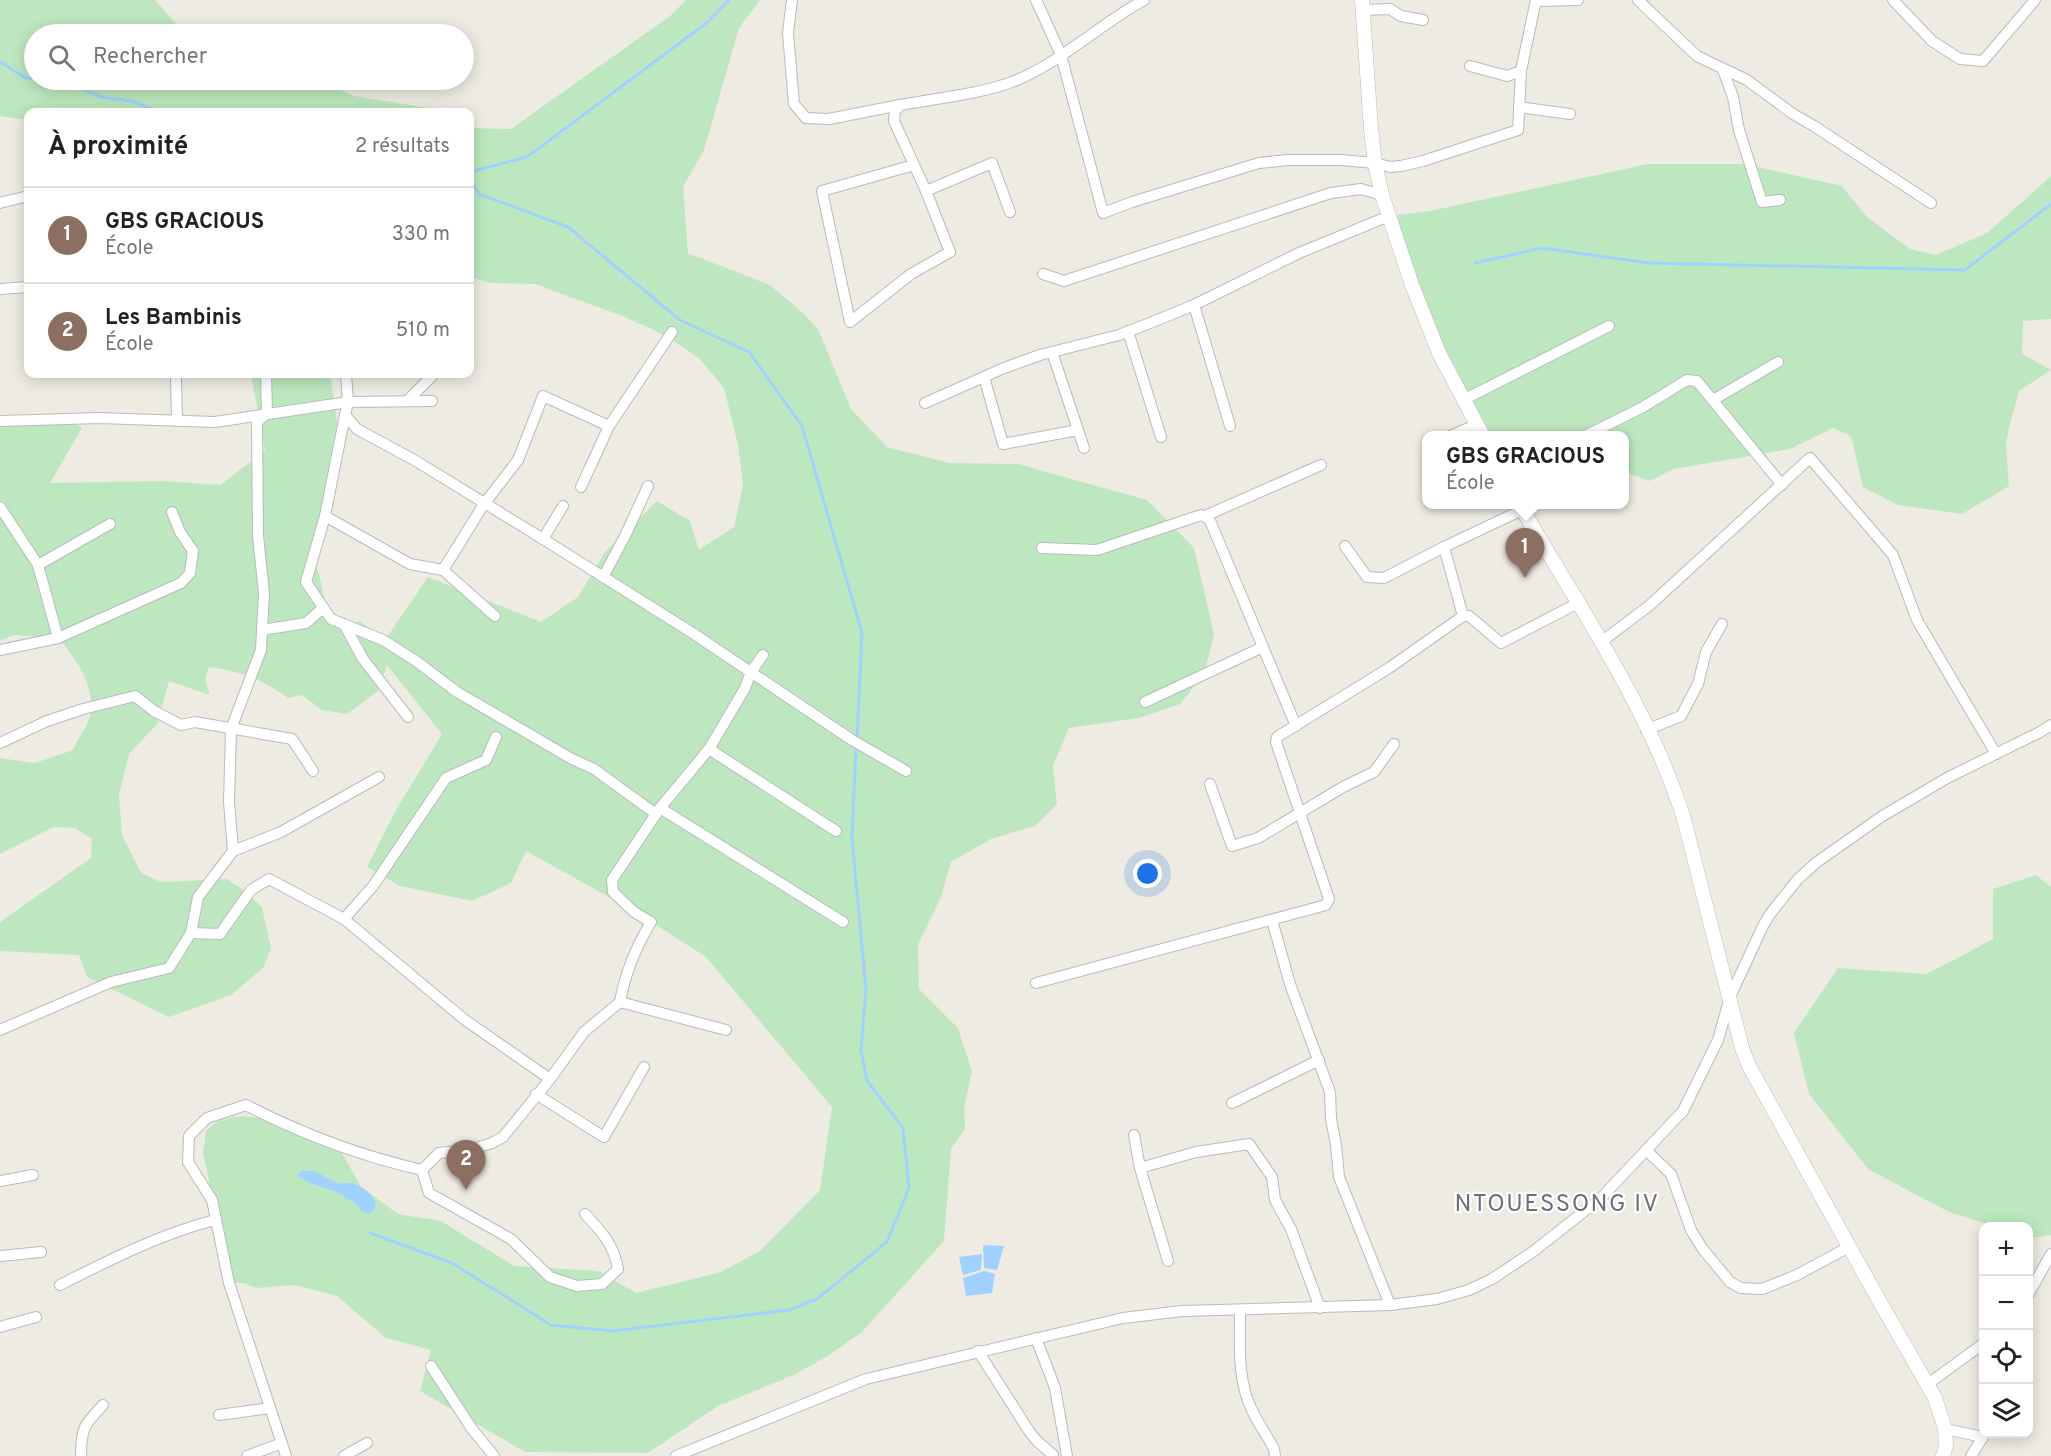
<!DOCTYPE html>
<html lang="fr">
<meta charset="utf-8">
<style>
body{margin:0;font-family:Overpass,sans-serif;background:#f6f6f6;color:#222}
.controls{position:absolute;right:18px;bottom:18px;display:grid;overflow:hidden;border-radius:12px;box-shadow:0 3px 15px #0003}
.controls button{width:54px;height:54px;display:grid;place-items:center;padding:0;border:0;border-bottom:2px solid #e0e0e0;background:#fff;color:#222;font:30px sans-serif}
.you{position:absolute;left:1148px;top:874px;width:21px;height:21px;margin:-15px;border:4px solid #fff;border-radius:50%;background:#1a73e8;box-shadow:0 0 0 9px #1a73e833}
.badge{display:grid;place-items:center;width:39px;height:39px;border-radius:50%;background:#f33e23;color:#fff;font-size:20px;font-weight:700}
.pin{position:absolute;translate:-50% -50px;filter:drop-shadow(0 2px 3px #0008)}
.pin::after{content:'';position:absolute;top:32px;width:21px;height:18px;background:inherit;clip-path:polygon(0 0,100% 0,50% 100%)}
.popup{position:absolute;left:1422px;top:431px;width:207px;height:78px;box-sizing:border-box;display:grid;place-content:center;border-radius:12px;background:#fff;filter:drop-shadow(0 2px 4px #0005);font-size:20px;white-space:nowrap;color:#767676}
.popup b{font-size:22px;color:#222}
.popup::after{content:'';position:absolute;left:50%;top:100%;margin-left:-12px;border:12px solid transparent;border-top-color:#fff}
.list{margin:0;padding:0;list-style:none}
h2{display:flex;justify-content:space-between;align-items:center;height:78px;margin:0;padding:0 24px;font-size:26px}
h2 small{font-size:20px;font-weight:400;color:#767676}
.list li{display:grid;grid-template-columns:39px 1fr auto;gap:18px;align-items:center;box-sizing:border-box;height:96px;padding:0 24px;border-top:2px solid #e0e0e0}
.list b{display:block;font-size:22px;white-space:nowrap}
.list p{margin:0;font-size:20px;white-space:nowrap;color:#767676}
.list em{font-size:20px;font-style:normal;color:#767676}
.icon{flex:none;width:33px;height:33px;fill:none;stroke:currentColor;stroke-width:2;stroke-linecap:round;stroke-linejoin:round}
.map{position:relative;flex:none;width:2051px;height:1456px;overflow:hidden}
.search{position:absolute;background:#fff;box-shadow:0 3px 15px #0003;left:24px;top:24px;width:450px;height:66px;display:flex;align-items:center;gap:15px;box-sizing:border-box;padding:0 21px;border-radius:33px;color:#767676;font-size:22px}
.panel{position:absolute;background:#fff;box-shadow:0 3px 15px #0003;left:24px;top:108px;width:450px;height:270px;border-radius:12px}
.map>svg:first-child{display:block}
</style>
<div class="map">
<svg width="2051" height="1456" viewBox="0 0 2051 1456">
<rect width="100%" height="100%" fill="#eeece2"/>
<g fill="#bde8bf">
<path d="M 0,0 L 155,0 L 176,24 L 210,34 L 34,34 L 34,80 L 330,80 L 334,87 L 354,96 L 428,108 L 437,112 L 28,112 L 28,120 L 0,116 Z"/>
<path d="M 686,0 L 760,0 L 739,28 L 704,150 L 683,187 L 688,253 L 770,285 L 803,313 L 818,329 L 851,409 L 887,447 L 949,463 L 1018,464 L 1147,500 L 1194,548 L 1214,634 L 1204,674 L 1180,704 L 1139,718 L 1069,728 L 1053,766 L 1057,804 L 1035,826 L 991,839 L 951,862 L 941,897 L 918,945 L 919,989 L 958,1028 L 972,1071 L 964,1108 L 965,1129 L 951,1149 L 944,1241 L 862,1332 L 829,1355 L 794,1375 L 718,1406 L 648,1453 L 525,1452 L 420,1391 L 431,1350 L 386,1338 L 337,1296 L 296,1285 L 256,1288 L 244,1283 L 231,1283 L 203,1153 L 206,1131 C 211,1127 216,1121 221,1120 C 256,1108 303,1130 336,1142 L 361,1187 L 398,1214 L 441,1221 L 514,1266 L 598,1271 L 636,1293 L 721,1272 L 760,1251 L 820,1190 L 832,1107 L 706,957 L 636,912 L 526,851 L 511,883 L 472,901 L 400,886 L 367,867 L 396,810 L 442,734 L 387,665 L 378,691 L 347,714 L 322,710 L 302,695 L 288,698 C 262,680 241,671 209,667 L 205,680 L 210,695 L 169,681 L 157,724 L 129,754 L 119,795 L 122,835 L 141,873 L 161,882 L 227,879 L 245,891 L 262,907 L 271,949 L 263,968 L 231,995 L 169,1017 L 87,977 L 79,955 L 0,951 L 0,922 L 91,858 L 92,839 L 75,828 L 54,827 L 0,854 L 0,758 L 35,763 L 73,750 C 78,738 90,723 91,711 C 94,684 75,657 58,638 L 14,635 L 0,641 L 0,419 L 56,414 L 82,428 L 50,483 L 165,481 L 220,485 L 265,451 L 251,374 L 330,374 L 340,442 L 310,551 L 319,574 L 330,625 L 344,628 L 360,621 L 385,640 L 428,577 L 541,622 L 578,597 L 605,552 L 657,501 L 690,521 L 699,550 L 734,527 L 743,485 L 738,445 L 724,388 L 699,358 L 664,335 L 625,317 L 535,284 L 491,283 L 470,277 L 470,128 L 511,129 L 670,16 Z"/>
<path d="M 1648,164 L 1745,164 L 1842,186 L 1867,217 L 1910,249 L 1936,255 L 1987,233 L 2051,176 L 2051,319 L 2023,321 L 2022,354 L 2051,370 L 2019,391 L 2009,428 L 2006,445 L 2009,486 L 1962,514 L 1898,505 L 1863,487 L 1851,436 L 1833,428 L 1790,449 L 1674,469 L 1649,481 L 1624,471 L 1624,436 L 1496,435 L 1478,424 L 1463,400 L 1389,216 L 1430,211 Z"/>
<path d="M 2036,875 L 2051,887 L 2051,1235 L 2031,1238 L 2029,1238 L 2028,1226 L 1994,1226 L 1949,1212 L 1868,1169 L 1809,1094 L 1794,1033 L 1838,968 L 1927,974 L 1993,939 L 1993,889 Z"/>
</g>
<g fill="#a1d1ff">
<path d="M 302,1171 L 315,1171 L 338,1184 C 354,1180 373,1190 376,1206 L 372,1212 L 367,1214 L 361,1211 L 358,1205 L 337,1192 L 307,1182 L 297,1175 Z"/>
<path d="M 983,1245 L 1004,1246 L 997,1270 L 984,1268 Z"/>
<path d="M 982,1254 L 981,1270 L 963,1275 L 959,1257 Z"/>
<path d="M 984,1271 L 995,1274 L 992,1293 L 966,1296 L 963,1278 Z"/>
</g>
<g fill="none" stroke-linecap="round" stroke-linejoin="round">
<g stroke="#a1d1ff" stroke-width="3">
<path d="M 0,62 L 26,78 L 34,78"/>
<path d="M 64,80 L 100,97 L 132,101 L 158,112"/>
<path d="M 470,172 L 527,157 L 709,21 L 729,0"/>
<path d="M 470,180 L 479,194 L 568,227 L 680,320 L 749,352 L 802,426 L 862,633 L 857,739"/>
<path d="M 1475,263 L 1542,248 L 1649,263 L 1965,270 L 2051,204"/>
<path d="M 370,1233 L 452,1263 L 551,1325 L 613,1331 L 789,1310 L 817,1299 L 887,1242 L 909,1188 L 903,1128 L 867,1081 L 861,1050 L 866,990 L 852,838 L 856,746"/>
</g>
<g stroke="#b7babf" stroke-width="12">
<g id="street">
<path d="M 792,0 L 788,33 L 794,104 L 806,118 L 829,119 L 900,105"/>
<path d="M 1036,0 L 1061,55 L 1103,213 L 1132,202 L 1259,163 L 1288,160 L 1341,160 L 1375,163 L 1390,167 L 1401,166 L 1423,161 L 1518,130 L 1521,71 L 1536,0"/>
<path d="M 1638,0 L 1697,56 L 1747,80 L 1793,114 L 1814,126 L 1931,203"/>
<path d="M 1893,0 L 1932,41 L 1960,59 L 1983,61 L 2035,0"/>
<path d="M 1536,1 L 1578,0"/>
<path d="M 1363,10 L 1390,9 L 1401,16 L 1423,20"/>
<path d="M 1470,66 L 1507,76 L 1521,71"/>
<path d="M 1723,70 L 1733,97 L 1739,130 L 1762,202 L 1780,200"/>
<path d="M 1519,107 L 1570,114"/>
<path d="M 914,165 L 822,191 L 850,322 L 911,274 L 950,252 L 926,191 L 894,121 L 895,111 L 900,105 C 933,99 980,94 1012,82 C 1059,64 1100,24 1144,0"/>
<path d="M 926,191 L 992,163 L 1010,212"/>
<path d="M 0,203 L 28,196"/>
<path d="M 1043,274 L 1064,281 L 1331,193 L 1361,189 L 1382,195"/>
<path d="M 0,289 L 28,287"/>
<path d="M 1194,305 L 1230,426"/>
<path d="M 1128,331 L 1161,437"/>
<path d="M 1052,352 L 1084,448"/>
<path d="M 346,374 L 348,402 L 345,415 L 357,429 L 416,461 L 543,539 L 563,506"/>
<path d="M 984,377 L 1003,444 L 1078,430"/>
<path d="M 176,379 L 177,421"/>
<path d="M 1463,400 L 1609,326"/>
<path d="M 1713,400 L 1778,362"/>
<path d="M 407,401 L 434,374"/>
<path d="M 925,403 L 1004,368 L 1040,355 L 1119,335 L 1150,323 L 1194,305 L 1299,253 L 1389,216"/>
<path d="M 345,415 L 325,516 L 306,582 L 331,619 L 383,640 L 416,661 L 457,692 L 572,759 L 594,769 L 656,814"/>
<path d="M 0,421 L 99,418 L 215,422 L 348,402 L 432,401"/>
<path d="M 1450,436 L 1478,424"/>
<path d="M 1585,436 L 1643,407 L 1687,380 L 1697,381 L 1782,485"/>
<path d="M 581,487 L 609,426 L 672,332"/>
<path d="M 0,507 L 38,565"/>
<path d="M 325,516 L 410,564 L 443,570 L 495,616"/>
<path d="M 1205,516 L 1321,465"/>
<path d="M 543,539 L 691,632 L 852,740 L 906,771"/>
<path d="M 1345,546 L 1367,577 L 1384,578 L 1444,547"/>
<path d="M 1042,548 L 1097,550 L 1201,515 L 1209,519 L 1211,523 L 1296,726"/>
<path d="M 443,570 L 484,504 L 518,460 L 543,396 L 609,426"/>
<path d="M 603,577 L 626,534 L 648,486"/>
<path d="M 1463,616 L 1444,547 L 1522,510"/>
<path d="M 344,624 L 363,659 L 408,717"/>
<path d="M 262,630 L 306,623 L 323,608"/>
<path d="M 58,638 L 38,565 L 110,524"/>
<path d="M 1601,642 L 1650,605 L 1810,458 L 1893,555 L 1917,620 L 1996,754"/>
<path d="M 0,650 L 58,638 L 181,583 L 190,573 L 193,551 L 180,532 L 172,512"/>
<path d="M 1145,702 L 1263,647"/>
<path d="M 1646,730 L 1681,716 L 1698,684 L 1706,652 L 1722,624"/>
<path d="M 0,743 L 47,721 L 83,709 L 135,696 L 154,711 L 181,725 L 195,722 L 292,739 L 313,771"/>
<path d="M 709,749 L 836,831"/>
<path d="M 1210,784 L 1232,846 L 1258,838 L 1343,787 L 1374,772 L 1394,744"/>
<path d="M 660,808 L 843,922"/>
<path d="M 233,851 L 281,832 L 379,777"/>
<path d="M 344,919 L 373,886 L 446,778 L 486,760 L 496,737"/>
<path d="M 1272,920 L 1290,984 L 1330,1092 L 1331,1119 L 1336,1145 L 1339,1177 L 1390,1305"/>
<path d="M 191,933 L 220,934 L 251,890 L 269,879 L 344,919 L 465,1020 L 550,1079"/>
<path d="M 1036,983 L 1326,905 L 1329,899 L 1276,742 L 1277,737 L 1389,668 L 1463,616 L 1469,616 L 1501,643 L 1578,603"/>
<path d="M 620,1002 L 726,1030"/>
<path d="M 0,1030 L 111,982 L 169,968 L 191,933 L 198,897 L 233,851 L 229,802 L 231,729 L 261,650 L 264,593 L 258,536 L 257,422 L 267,413 L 266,374"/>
<path d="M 536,1094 L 604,1137 L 644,1067"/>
<path d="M 1232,1103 L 1319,1060"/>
<path d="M 1134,1135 L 1140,1168 L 1168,1261"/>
<path d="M 1647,1151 L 1671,1174 L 1691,1230 L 1702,1248 L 1730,1282 L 1741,1288 L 1762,1289 L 1797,1275 L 1849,1247"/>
<path d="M 1140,1168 L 1196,1152 L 1249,1144 L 1272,1177 L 1275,1200 L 1291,1229 L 1320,1308"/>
<path d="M 0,1181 L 33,1175"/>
<path d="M 585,1214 C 602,1232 614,1245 618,1269 L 602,1284 L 577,1286 L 550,1277 L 511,1239 L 429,1193 L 422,1170 L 439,1153 L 469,1150 L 492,1143 L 503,1137 L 550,1079 L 584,1032 L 620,1002 C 625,974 637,945 651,922 L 634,912 L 613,892 L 612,880 L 660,808 L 709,749 L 745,688 L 751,672 L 763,655"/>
<path d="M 0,1256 L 41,1252"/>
<path d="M 60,1285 C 109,1260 163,1233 215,1220"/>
<path d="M 2028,1295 L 2051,1254"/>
<path d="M 1240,1311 C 1240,1343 1237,1378 1251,1408 C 1257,1422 1267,1435 1274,1449 L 1275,1456"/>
<path d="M 0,1327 L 36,1317"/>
<path d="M 1036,1338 L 1055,1388 L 1067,1456"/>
<path d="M 978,1351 L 1029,1431 L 1036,1440 L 1053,1455"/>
<path d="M 431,1366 L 472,1429 L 494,1456"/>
<path d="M 1928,1384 L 1984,1343"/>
<path d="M 219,1415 L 270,1408"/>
<path d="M 1945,1429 L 1983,1437 L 1971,1456"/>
<path d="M 81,1456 C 81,1428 84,1425 103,1405"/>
<path d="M 247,1456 L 282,1443"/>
<path d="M 286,1456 L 229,1283 L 212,1200 L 188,1162 L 189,1136 L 207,1118 L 246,1105 C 302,1134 361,1156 422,1170"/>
<path d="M 344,1456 L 367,1443"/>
<path d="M 676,1456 L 866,1379 L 1123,1318 L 1182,1311 L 1390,1305 L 1437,1299 L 1469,1290 L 1492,1279 L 1534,1251 L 1601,1198 L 1683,1111 L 1718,1040 L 1730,997 L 1762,928 L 1770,914 L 1798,879 L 1817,862 L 1881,817 L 1947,778 L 2040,732 L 2051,725"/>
</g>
</g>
<g stroke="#b8bbc1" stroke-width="15">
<g id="secondary">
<path d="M 1362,0 L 1371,129 L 1375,163 L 1382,195 L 1412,285 L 1439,353 L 1483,436"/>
<path d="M 1519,504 C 1539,537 1558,570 1578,602 C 1620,673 1659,740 1684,819 L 1742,1048 L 1749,1066 L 1876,1295 L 1935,1398 L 1945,1429 L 1946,1445 L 1943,1456"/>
</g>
</g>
<use href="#street" stroke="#fff" stroke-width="10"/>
<use href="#secondary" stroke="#fff" stroke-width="14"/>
</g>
<g text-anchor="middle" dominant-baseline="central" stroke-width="4.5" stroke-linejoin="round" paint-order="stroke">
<g font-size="24" letter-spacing="1.5" fill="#6b7076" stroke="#fff">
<text x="1557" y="1205">NTOUESSONG IV</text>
</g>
</g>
</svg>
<div class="controls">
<button>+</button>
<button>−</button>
<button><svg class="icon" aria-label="locate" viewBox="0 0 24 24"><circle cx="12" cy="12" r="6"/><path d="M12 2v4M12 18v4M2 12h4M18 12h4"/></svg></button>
<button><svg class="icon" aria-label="layers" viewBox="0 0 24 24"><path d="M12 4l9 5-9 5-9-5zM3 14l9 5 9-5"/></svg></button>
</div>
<div class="you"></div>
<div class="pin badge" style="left:1525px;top:578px;background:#8d6e63">1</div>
<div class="popup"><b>GBS GRACIOUS</b>École</div>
<div class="pin badge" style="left:466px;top:1190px;background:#8d6e63">2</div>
<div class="search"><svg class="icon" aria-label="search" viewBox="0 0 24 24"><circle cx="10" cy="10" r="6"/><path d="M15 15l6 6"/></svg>Rechercher</div>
<section class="panel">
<h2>À proximité<small>2 résultats</small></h2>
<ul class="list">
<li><span class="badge" style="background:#8d6e63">1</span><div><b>GBS GRACIOUS</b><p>École</p></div><em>330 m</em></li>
<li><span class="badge" style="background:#8d6e63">2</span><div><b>Les Bambinis</b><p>École</p></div><em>510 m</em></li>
</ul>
</section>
</div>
